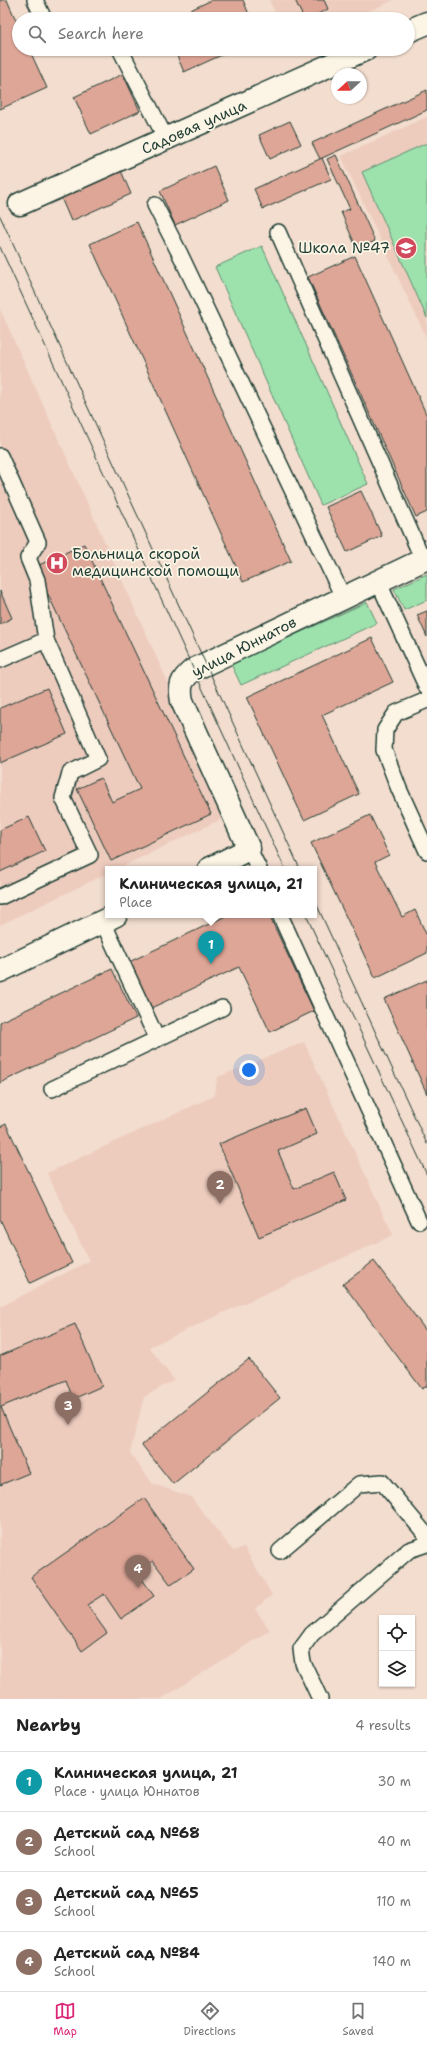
<!DOCTYPE html>
<meta charset="utf-8">
<style>
body{margin:0;font-family:"Shantell Sans",sans-serif;background:#f6f6f6;color:#222}
.controls{position:absolute;right:12px;bottom:12px;display:grid;overflow:hidden;border-radius:0px;box-shadow:0 1px 3px #0004}
.controls button{width:36px;height:36px;display:grid;place-items:center;padding:0;border:0;border-bottom:1px solid #e0e0e0;background:#fff;color:#222;font:20px sans-serif}
.compass{position:absolute;left:331px;top:68px;width:36px;height:36px;border-radius:50%;background:#fff;box-shadow:0 1px 3px #0004;rotate:249deg}
.you{position:absolute;left:249px;top:1070px;width:14px;height:14px;margin:-10px;border:3px solid #fff;border-radius:50%;background:#1a73e8;box-shadow:0 0 0 6px #1a73e833}
.badge{display:grid;place-items:center;width:26px;height:26px;border-radius:50%;background:#db2777;color:#fff;font-size:13px;font-weight:700}
.pin{position:absolute;translate:-50% -33px;filter:drop-shadow(0 1px 2px #0008)}
.pin::after{content:'';position:absolute;top:21px;width:14px;height:12px;background:inherit;clip-path:polygon(0 0,100% 0,50% 100%)}
.popup{position:absolute;left:105px;top:866px;width:212px;height:52px;box-sizing:border-box;display:grid;place-content:center;border-radius:0px;background:#fff;filter:drop-shadow(0 1px 3px #0005);font-size:13px;white-space:nowrap;color:#767676}
.popup b{font-size:15px;color:#222}
.popup::after{content:'';position:absolute;left:50%;top:100%;margin-left:-8px;border:8px solid transparent;border-top-color:#fff}
.list{margin:0;padding:0;list-style:none}
h2{display:flex;justify-content:space-between;align-items:center;height:52px;margin:0;padding:0 16px;font-size:17px}
h2 small{font-size:13px;font-weight:400;color:#767676}
.list li{display:grid;grid-template-columns:26px 1fr auto;gap:12px;align-items:center;box-sizing:border-box;height:60px;padding:0 16px;border-top:1px solid #e0e0e0}
.list b{display:block;font-size:15px;white-space:nowrap}
.list p{margin:0;font-size:13px;white-space:nowrap;color:#767676}
.list em{font-size:13px;font-style:normal;color:#767676}
.icon{flex:none;width:22px;height:22px;fill:none;stroke:currentColor;stroke-width:2;stroke-linecap:round;stroke-linejoin:round}
.map{position:relative;flex:none;width:427px;height:1699px;overflow:hidden}
.search{position:absolute;background:#fff;box-shadow:0 1px 3px #0004;left:12px;right:12px;top:12px;height:44px;display:flex;align-items:center;gap:10px;box-sizing:border-box;padding:0 14px;border-radius:22px;color:#767676;font-size:15px}
.sheet{height:292px;background:#fff}
nav{display:flex;justify-content:space-around;align-items:center;box-sizing:border-box;height:56px;border-top:1px solid #e0e0e0;background:#fff;font-size:11px;color:#767676}
nav a{display:grid;justify-items:center;gap:2px}
nav .on{color:#db2777}
.map>svg:first-child{display:block}
</style>
<div class="map">
<svg width="427" height="1699" viewBox="0 0 427 1699">
<rect width="100%" height="100%" fill="#f3ddce"/>
<filter id="ink" filterUnits="userSpaceOnUse"><feTurbulence type="fractalNoise" baseFrequency=".025" numOctaves="2"/><feDisplacementMap in="SourceGraphic" scale="8" xChannelSelector="R" yChannelSelector="G"/><feConvolveMatrix kernelMatrix="1 2 1 2 8 2 1 2 1" color-interpolation-filters="sRGB"/></filter>
<g filter="url(#ink)">
<g fill="#edccbe">
<path d="M 269,0 L 394,0 L 352,19 L 278,19 Z"/>
<path d="M 427,117 L 427,339 L 341,156 Z"/>
<path d="M 0,309 L 228,816 L 117,869 L 108,869 L 108,873 L 0,925 Z"/>
<path d="M 304,1042 L 393,1235 L 149,1347 L 174,1380 L 144,1397 L 130,1453 L 153,1484 L 191,1497 L 233,1551 L 244,1547 L 272,1595 L 255,1609 L 270,1630 L 161,1699 L 0,1699 L 0,1307 L 89,1261 L 47,1173 L 214,1096 L 218,1077 Z"/>
</g>
<g fill="#9de1ad" stroke="#5e8f70">
<path d="M 427,143 L 427,318 L 362,172 Z"/>
<path d="M 262,246 L 368,484 L 321,505 L 215,267 Z"/>
<path d="M 427,574 L 427,600 L 404,610 L 394,589 Z"/>
<path d="M 367,602 L 377,623 L 241,685 L 231,664 Z"/>
</g>
<g fill="#dea697" stroke="#1f3d34">
<path d="M 0,0 L 7,0 L 19,27 L 19,49 L 29,49 L 47,88 L 0,109 Z"/>
<path d="M 212,0 L 243,0 L 251,19 L 171,19 Z"/>
<path d="M 295,0 L 324,0 L 328,9 L 308,19 L 304,19 Z"/>
<path d="M 174,49 L 235,49 L 184,72 Z"/>
<path d="M 123,74 L 140,111 L 91,134 L 74,97 Z"/>
<path d="M 427,90 L 427,110 L 320,159 L 312,143 Z"/>
<path d="M 290,121 L 301,144 L 270,159 L 259,135 Z"/>
<path d="M 336,155 L 375,241 L 357,249 L 341,212 L 350,209 L 327,159 Z"/>
<path d="M 322,158 L 331,179 L 263,209 L 254,189 Z"/>
<path d="M 119,166 L 131,194 L 71,221 L 59,193 Z"/>
<path d="M 214,166 L 229,200 L 175,225 L 160,191 Z"/>
<path d="M 137,222 L 291,561 L 243,582 L 90,244 Z"/>
<path d="M 355,256 L 427,416 L 427,512 L 416,517 L 308,277 Z"/>
<path d="M 361,491 L 382,536 L 347,552 L 326,507 Z"/>
<path d="M 84,544 L 211,814 L 111,861 L 77,789 L 101,778 L 112,802 L 140,789 L 35,567 Z"/>
<path d="M 0,591 L 12,618 L 0,624 Z"/>
<path d="M 427,611 L 427,637 L 417,615 Z"/>
<path d="M 372,638 L 393,682 L 322,715 L 359,794 L 304,820 L 247,697 Z"/>
<path d="M 47,688 L 67,734 L 0,763 L 0,708 Z"/>
<path d="M 370,815 L 389,855 L 375,862 L 402,917 L 415,910 L 427,936 L 427,953 L 375,978 L 311,843 Z"/>
<path d="M 29,817 L 45,851 L 0,872 L 0,830 Z"/>
<path d="M 228,915 L 269,915 L 314,1011 L 270,1032 L 239,967 L 151,1008 L 129,962 Z"/>
<path d="M 112,969 L 136,1018 L 0,1083 L 0,1022 Z"/>
<path d="M 427,980 L 427,1094 L 384,999 Z"/>
<path d="M 306,1108 L 317,1134 L 278,1151 L 294,1189 L 334,1172 L 346,1200 L 259,1237 L 219,1144 Z"/>
<path d="M 6,1124 L 72,1263 L 30,1283 L 0,1219 L 0,1127 Z"/>
<path d="M 374,1261 L 427,1332 L 427,1386 L 422,1389 L 343,1284 Z"/>
<path d="M 75,1324 L 102,1386 L 73,1399 L 66,1380 L 1,1407 L 29,1473 L 0,1485 L 0,1356 Z"/>
<path d="M 249,1359 L 280,1398 L 173,1484 L 142,1445 Z"/>
<path d="M 144,1498 L 194,1569 L 171,1585 L 153,1561 L 137,1572 L 154,1596 L 121,1619 L 104,1594 L 87,1605 L 107,1633 L 82,1651 L 31,1577 Z"/>
</g>
<g fill="none" stroke-linecap="round" stroke-linejoin="round">
<g stroke="#1f3d34" stroke-width="18">
<g id="lane">
<path d="M 35,0 L 44,19"/>
<path d="M 120,49 L 166,139"/>
<path d="M 155,205 L 180,254 L 343,597"/>
<path d="M 278,232 L 423,560"/>
<path d="M 0,456 L 38,542 L 28,558 L 37,580 L 46,640 L 0,660"/>
<path d="M 378,581 L 427,688"/>
<path d="M 427,700 L 396,713 L 385,730 L 384,750 L 399,789 L 427,851"/>
<path d="M 249,849 L 259,869"/>
<path d="M 0,897 L 90,855 L 63,798 L 70,773 L 98,759 L 46,640"/>
<path d="M 280,915 L 419,1221"/>
<path d="M 103,922 L 157,1039"/>
<path d="M 52,1089 L 222,1008"/>
<path d="M 280,1551 L 359,1484 L 382,1482 L 427,1536"/>
<path d="M 320,1699 L 303,1663 L 301,1649 L 312,1634 L 409,1550 L 427,1544"/>
</g>
</g>
<g stroke="#1f3d34" stroke-width="25">
<g id="street">
<path d="M 408,31 L 427,23"/>
<path d="M 20,204 L 366,49"/>
</g>
</g>
<g stroke="#1f3d34" stroke-width="25">
<g id="secondary">
<path d="M 209,869 L 249,849 L 182,701 C 179,686 181,680 193,670 L 427,558"/>
<path d="M 0,971 L 116,915"/>
</g>
</g>
<use href="#lane" stroke="#fcf5e5" stroke-width="15"/>
<use href="#street" stroke="#fcf5e5" stroke-width="22"/>
<use href="#secondary" stroke="#fcf5e5" stroke-width="22"/>
<g stroke="#1f3d34" stroke-width="1">
<path d="M 0,216 L 300,869"/>
<path d="M 0,247 L 285,869"/>
<path d="M 314,899 L 427,1144"/>
<path d="M 306,915 L 427,1175"/>
</g>
</g>
</g>
<defs>
<g id="school-disc" transform="scale(1.15)"><circle r="9.5" fill="#d1495b" stroke="#fcf5e5"/><path d="M0-5L7-2L0 1L-7-2ZM-4 1L0 2.5L4 1V4Q0 6-4 4Z" fill="#fff"/></g>
<g id="hospital-disc" transform="scale(1.15)"><circle r="9.5" fill="#d1495b" stroke="#fcf5e5"/><path d="M-5-5h3v3.5h4V-5h3V5h-3V1.5h-4V5h-3Z" fill="#fff"/></g>
</defs>
<g fill-rule="evenodd">
<use href="#school-disc" x="406" y="248"/>
<use href="#hospital-disc" x="57" y="563"/>
</g>
<g text-anchor="middle" dominant-baseline="central" stroke-width="3.5" stroke-linejoin="round" paint-order="stroke">
<g font-size="15" fill="#1f3d34" stroke="#fcf5e5">
<text transform="translate(194 127) rotate(-24)">Садовая улица</text>
<text transform="translate(244 647) rotate(-27)">улица Юннатов</text>
</g>
<g font-size="15" fill="#1f3d34" stroke="#fcf5e5" text-anchor="end">
<text x="390" y="248">Школа №47</text>
<text x="72" y="554" text-anchor="start">Больница скорой<tspan x="72" dy="17">медицинской помощи</tspan></text>
</g>
</g>
</svg>
<div class="controls">
<button><svg class="icon" aria-label="locate" viewBox="0 0 24 24"><circle cx="12" cy="12" r="6"/><path d="M12 2v4M12 18v4M2 12h4M18 12h4"/></svg></button>
<button><svg class="icon" aria-label="layers" viewBox="0 0 24 24"><path d="M12 4l9 5-9 5-9-5zM3 14l9 5 9-5"/></svg></button>
</div>
<svg class="compass" viewBox="-18 -18 36 36"><path d="M0-13l5 13h-10z" fill="#e53935"/><path d="M0 13l5-13h-10z" fill="#767676"/></svg>
<div class="you"></div>
<div class="pin badge" style="left:211px;top:964px;background:#0f9aa8">1</div>
<div class="popup"><b>Клиническая улица, 21</b>Place</div>
<div class="pin badge" style="left:220px;top:1204px;background:#8d6e63">2</div>
<div class="pin badge" style="left:68px;top:1425px;background:#8d6e63">3</div>
<div class="pin badge" style="left:138px;top:1588px;background:#8d6e63">4</div>
<div class="search"><svg class="icon" aria-label="search" viewBox="0 0 24 24"><circle cx="10" cy="10" r="6"/><path d="M15 15l6 6"/></svg>Search here</div>
</div>
<section class="sheet">
<h2>Nearby<small>4 results</small></h2>
<ul class="list">
<li><span class="badge" style="background:#0f9aa8">1</span><div><b>Клиническая улица, 21</b><p>Place · улица Юннатов</p></div><em>30 m</em></li>
<li><span class="badge" style="background:#8d6e63">2</span><div><b>Детский сад №68</b><p>School</p></div><em>40 m</em></li>
<li><span class="badge" style="background:#8d6e63">3</span><div><b>Детский сад №65</b><p>School</p></div><em>110 m</em></li>
<li><span class="badge" style="background:#8d6e63">4</span><div><b>Детский сад №84</b><p>School</p></div><em>140 m</em></li>
</ul>
</section>
<nav>
<a class="on"><svg class="icon" aria-label="map" viewBox="0 0 24 24"><path d="M3 6l6-2 6 2 6-2v14l-6 2-6-2-6 2zM9 4v14M15 6v14"/></svg>Map</a>
<a><svg class="icon" aria-label="directions" viewBox="0 0 24 24"><path d="M12 3l9 9-9 9-9-9zM9 14v-3h6M13 9l2 2-2 2"/></svg>Directions</a>
<a><svg class="icon" aria-label="saved" viewBox="0 0 24 24"><path d="M7 4h10v16l-5-4-5 4z"/></svg>Saved</a>
</nav>
